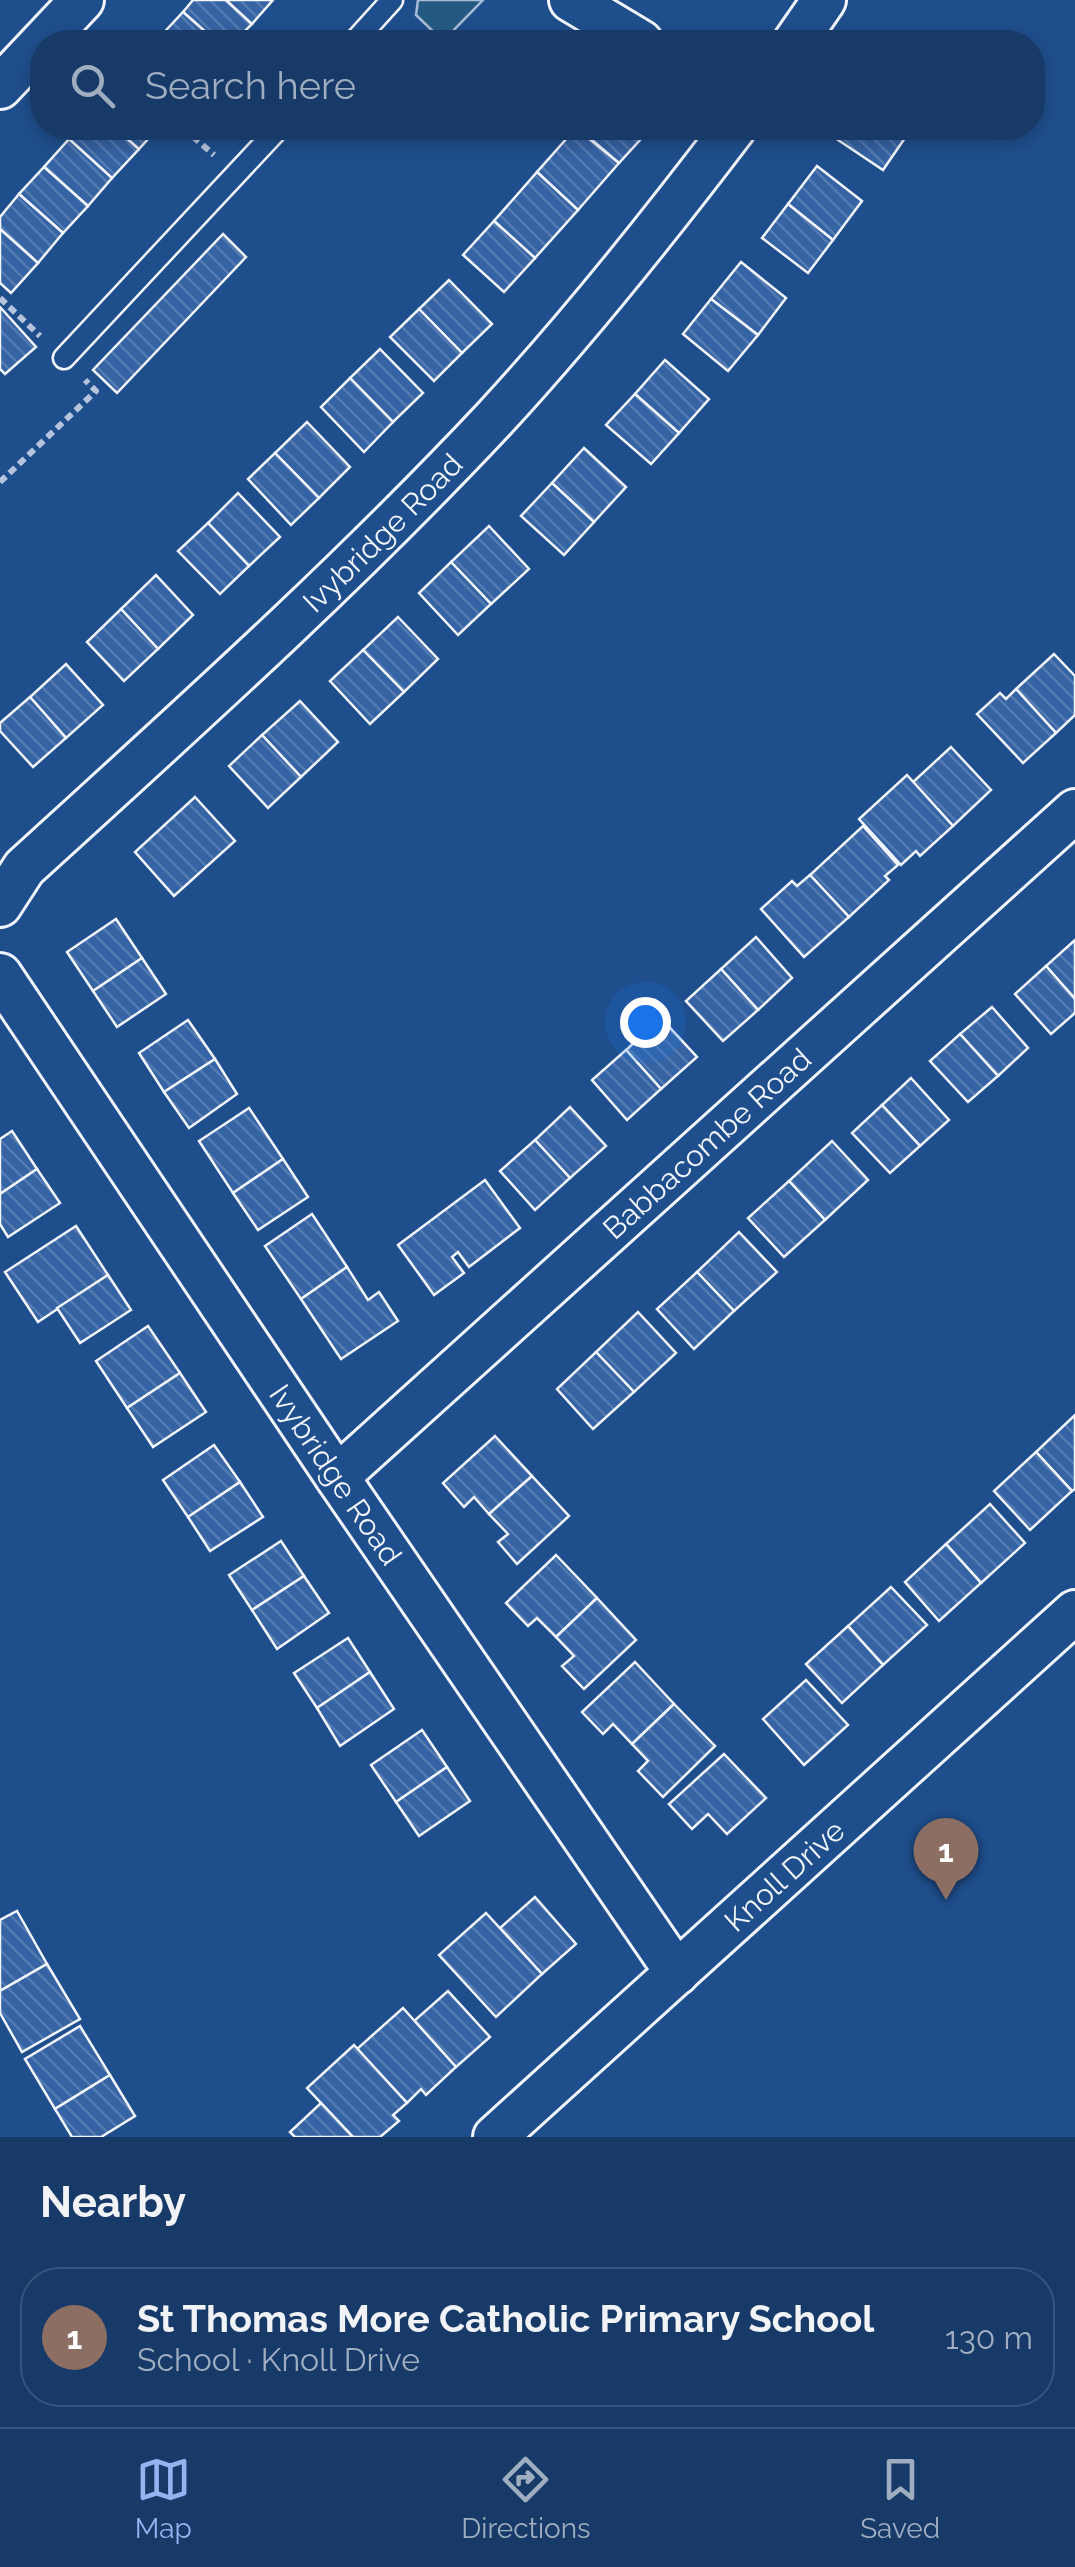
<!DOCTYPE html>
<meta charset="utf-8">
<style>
body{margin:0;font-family:Raleway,sans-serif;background:#20416f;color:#f1f3f6}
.you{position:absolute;left:645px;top:1022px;width:35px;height:35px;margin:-25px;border:8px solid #fff;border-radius:50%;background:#1a73e8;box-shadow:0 0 0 15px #1a73e833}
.badge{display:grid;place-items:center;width:65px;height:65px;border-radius:50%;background:#95b2f1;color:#fff;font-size:32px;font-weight:700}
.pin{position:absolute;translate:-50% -82px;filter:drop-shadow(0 2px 5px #0008)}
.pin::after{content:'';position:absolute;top:52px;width:35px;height:30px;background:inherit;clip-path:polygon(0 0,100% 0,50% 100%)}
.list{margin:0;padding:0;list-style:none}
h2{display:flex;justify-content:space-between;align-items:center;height:130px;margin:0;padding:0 40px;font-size:42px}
h2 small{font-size:32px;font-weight:400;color:#9eadc0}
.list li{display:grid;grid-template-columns:65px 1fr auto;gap:30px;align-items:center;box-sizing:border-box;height:140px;margin:0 20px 20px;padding:0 20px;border:2px solid #36547d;border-radius:40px}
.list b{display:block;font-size:38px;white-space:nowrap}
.list p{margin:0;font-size:32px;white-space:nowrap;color:#9eadc0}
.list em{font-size:32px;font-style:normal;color:#9eadc0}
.icon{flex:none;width:55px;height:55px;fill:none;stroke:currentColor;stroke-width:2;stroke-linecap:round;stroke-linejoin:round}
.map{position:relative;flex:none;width:1075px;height:2137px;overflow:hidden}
.search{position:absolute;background:#173a69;box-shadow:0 5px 15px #0003;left:30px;right:30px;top:30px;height:110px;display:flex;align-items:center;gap:25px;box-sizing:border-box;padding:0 35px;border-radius:40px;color:#9eadc0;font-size:38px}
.sheet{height:290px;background:#173a69}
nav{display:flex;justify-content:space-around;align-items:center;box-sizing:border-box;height:140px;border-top:2px solid #36547d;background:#173a69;font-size:28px;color:#9eadc0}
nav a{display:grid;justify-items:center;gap:5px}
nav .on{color:#95b2f1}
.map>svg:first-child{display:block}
</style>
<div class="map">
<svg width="1075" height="2137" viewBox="0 0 1075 2137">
<defs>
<pattern id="building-back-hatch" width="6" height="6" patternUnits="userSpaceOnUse" patternTransform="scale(2.5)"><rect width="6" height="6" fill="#3563a3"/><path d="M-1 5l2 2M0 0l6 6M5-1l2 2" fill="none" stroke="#537ab1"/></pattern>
</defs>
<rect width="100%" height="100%" fill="#1f4e8c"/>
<path fill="#245a82" stroke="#a8bbd7" stroke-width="2.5" d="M 418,0 L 483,0 L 443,41 L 416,15 Z"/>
<g fill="url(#building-back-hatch)" stroke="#f2f6ff" stroke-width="2.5">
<path d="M 193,0 L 226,0 L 252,24 L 234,42 L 217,42 L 183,12 Z"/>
<path d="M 226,0 L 273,0 L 252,24 Z"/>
<path d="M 183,12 L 217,42 L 161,42 L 158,39 Z"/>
<path d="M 79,128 L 115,128 L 139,149 L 112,178 L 69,139 Z"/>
<path d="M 115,128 L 158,128 L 139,149 Z"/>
<path d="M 576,128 L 619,163 L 578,210 L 537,172 Z"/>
<path d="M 578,128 L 651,128 L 619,163 Z"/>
<path d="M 842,128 L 896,128 L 907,135 L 883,170 L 835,138 Z"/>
<path d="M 69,139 L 112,178 L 88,206 L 44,167 Z"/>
<path d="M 817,166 L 862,201 L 833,240 L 788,204 Z"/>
<path d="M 44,167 L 88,206 L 63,233 L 19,194 Z"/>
<path d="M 537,172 L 578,210 L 535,258 L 494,221 Z"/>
<path d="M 19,194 L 63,233 L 38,263 L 0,229 L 0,217 Z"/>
<path d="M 788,204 L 833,240 L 808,273 L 762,238 Z"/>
<path d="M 494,221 L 535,258 L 504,292 L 463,255 Z"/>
<path d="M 0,229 L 38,263 L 11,293 L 0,283 Z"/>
<path d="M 223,234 L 246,257 L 117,393 L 93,370 Z"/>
<path d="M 741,262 L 786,298 L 758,335 L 711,299 Z"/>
<path d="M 449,280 L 492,324 L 462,353 L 419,309 Z"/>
<path d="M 711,299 L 758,335 L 728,371 L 683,334 Z"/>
<path d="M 0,307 L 36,347 L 5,374 L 0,369 Z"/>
<path d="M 419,309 L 462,353 L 434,381 L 390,337 Z"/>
<path d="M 380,349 L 423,393 L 393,422 L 350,378 Z"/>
<path d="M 665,360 L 709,399 L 679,433 L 635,394 Z"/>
<path d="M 350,378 L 393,422 L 364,452 L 321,407 Z"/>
<path d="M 635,394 L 679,433 L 651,464 L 606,425 Z"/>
<path d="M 307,422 L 350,467 L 319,498 L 275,453 Z"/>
<path d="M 584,448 L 626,487 L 594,522 L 552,483 Z"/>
<path d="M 275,453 L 319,498 L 291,525 L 248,479 Z"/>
<path d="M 552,483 L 594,522 L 564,555 L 521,516 Z"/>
<path d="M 238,493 L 280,537 L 249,566 L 208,523 Z"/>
<path d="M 208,523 L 249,566 L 220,594 L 178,551 Z"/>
<path d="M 489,526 L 529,569 L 491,604 L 451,562 Z"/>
<path d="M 451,562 L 491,604 L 458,635 L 419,593 Z"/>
<path d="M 156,575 L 193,615 L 158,649 L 121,609 Z"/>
<path d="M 121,609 L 158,649 L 124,681 L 87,642 Z"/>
<path d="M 398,617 L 438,659 L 404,692 L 363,650 Z"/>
<path d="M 363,650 L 404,692 L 370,724 L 330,681 Z"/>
<path d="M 1054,654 L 1075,676 L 1075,715 L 1056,733 L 1016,689 Z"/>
<path d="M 66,664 L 103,705 L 66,738 L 30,697 Z"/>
<path d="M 1016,689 L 1056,733 L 1023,763 L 977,714 L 1000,693 L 1006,699 Z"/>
<path d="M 30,697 L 66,738 L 33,767 L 0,731 L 0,723 Z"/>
<path d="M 300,701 L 338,742 L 301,777 L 262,735 Z"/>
<path d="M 262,735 L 301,777 L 268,808 L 229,766 Z"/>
<path d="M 951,747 L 991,790 L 953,826 L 913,782 Z"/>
<path d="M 907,775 L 953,826 L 920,856 L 916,851 L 901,865 L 859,819 Z"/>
<path d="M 195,797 L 235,841 L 174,896 L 135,852 Z"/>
<path d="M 863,826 L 898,865 L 885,876 L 889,880 L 849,917 L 810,875 Z"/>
<path d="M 810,875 L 849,917 L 804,957 L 761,909 L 792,881 L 797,886 Z"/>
<path d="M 116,919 L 142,958 L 93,991 L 67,952 Z"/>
<path d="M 756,937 L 792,978 L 758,1010 L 721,969 Z"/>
<path d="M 1075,940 L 1075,999 L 1046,966 Z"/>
<path d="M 142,958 L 166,994 L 117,1027 L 93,991 Z"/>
<path d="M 1046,966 L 1075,999 L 1075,1013 L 1051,1034 L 1015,994 Z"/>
<path d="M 721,969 L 758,1010 L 723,1041 L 686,1001 Z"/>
<path d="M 992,1007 L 1028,1048 L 998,1076 L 960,1034 Z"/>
<path d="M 661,1018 L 697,1057 L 661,1089 L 626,1050 Z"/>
<path d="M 188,1020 L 215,1059 L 164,1092 L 139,1053 Z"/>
<path d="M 960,1034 L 998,1076 L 968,1102 L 930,1061 Z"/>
<path d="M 626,1050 L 661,1089 L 627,1120 L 592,1080 Z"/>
<path d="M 215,1059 L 237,1094 L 189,1128 L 164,1092 Z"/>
<path d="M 911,1078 L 949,1120 L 920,1146 L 882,1105 Z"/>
<path d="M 882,1105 L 920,1146 L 890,1173 L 852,1133 Z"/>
<path d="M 570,1107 L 606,1146 L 570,1178 L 535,1140 Z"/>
<path d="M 249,1108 L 283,1159 L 233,1193 L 199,1141 Z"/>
<path d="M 12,1131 L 37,1169 L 0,1194 L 0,1139 Z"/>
<path d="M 535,1140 L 570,1178 L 535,1210 L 500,1171 Z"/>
<path d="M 832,1141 L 868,1180 L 825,1220 L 789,1181 Z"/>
<path d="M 283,1159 L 308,1197 L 258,1230 L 233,1193 Z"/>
<path d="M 37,1169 L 60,1203 L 8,1237 L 0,1224 L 0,1194 Z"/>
<path d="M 485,1180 L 520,1228 L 469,1267 L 458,1252 L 452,1257 L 464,1273 L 434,1295 L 398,1245 Z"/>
<path d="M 789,1181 L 825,1220 L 784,1257 L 748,1218 Z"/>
<path d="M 312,1214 L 347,1267 L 301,1299 L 265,1246 Z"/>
<path d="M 76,1226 L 108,1275 L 38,1322 L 5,1272 Z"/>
<path d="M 739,1232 L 777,1272 L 734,1311 L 697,1272 Z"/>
<path d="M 347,1267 L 368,1300 L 379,1292 L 398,1321 L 341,1359 L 301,1299 Z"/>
<path d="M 697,1272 L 734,1311 L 694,1349 L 657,1309 Z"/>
<path d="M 108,1275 L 131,1310 L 80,1343 L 57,1308 Z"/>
<path d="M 638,1312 L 676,1353 L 634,1392 L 596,1352 Z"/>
<path d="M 148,1326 L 180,1373 L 127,1408 L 96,1361 Z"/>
<path d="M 596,1352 L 634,1392 L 593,1429 L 557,1389 Z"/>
<path d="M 180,1373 L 206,1412 L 153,1447 L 127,1408 Z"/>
<path d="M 1075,1415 L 1075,1489 L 1072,1491 L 1036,1452 Z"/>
<path d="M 495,1436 L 532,1476 L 489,1514 L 474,1497 L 464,1507 L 443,1483 Z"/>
<path d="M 214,1445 L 240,1482 L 188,1517 L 163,1480 Z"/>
<path d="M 1036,1452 L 1072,1491 L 1030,1530 L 994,1491 Z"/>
<path d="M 532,1476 L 569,1516 L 517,1564 L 498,1542 L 508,1534 L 489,1514 Z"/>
<path d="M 240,1482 L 263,1517 L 210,1551 L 188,1517 Z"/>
<path d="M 990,1504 L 1025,1543 L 981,1583 L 946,1544 Z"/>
<path d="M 281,1541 L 304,1576 L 252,1610 L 229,1575 Z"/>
<path d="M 946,1544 L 981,1583 L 939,1621 L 905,1582 Z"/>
<path d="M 556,1555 L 597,1598 L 556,1637 L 537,1618 L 528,1626 L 506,1603 Z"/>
<path d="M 304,1576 L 329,1613 L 277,1649 L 252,1610 Z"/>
<path d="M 891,1587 L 927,1625 L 883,1665 L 848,1626 Z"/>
<path d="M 597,1598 L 636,1640 L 584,1689 L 562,1666 L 574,1656 L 556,1637 Z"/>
<path d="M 848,1626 L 883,1665 L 842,1703 L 806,1664 Z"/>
<path d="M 348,1638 L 370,1672 L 317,1708 L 294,1673 Z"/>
<path d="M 635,1662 L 674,1704 L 632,1744 L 613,1724 L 603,1734 L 582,1712 Z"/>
<path d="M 370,1672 L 394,1709 L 340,1746 L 317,1708 Z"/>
<path d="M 806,1680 L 848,1725 L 804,1765 L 763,1719 Z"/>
<path d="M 674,1704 L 715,1746 L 663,1797 L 638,1771 L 648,1761 L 632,1744 Z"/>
<path d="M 422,1730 L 447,1767 L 396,1802 L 371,1765 Z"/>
<path d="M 724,1754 L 766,1798 L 727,1834 L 708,1814 L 692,1829 L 669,1804 Z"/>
<path d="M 447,1767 L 470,1801 L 419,1836 L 396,1802 Z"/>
<path d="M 535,1897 L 576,1944 L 542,1974 L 500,1928 Z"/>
<path d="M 17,1911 L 47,1964 L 0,1991 L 0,1920 Z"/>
<path d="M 486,1913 L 542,1974 L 496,2017 L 439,1955 Z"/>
<path d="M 47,1964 L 80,2019 L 22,2052 L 0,2013 L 0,1991 Z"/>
<path d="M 448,1991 L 490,2037 L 456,2067 L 414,2021 Z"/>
<path d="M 403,2008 L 456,2067 L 426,2095 L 421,2089 L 407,2103 L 357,2049 Z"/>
<path d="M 80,2026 L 110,2075 L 55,2109 L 25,2059 Z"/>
<path d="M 354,2045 L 407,2103 L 393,2115 L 399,2121 L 380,2137 L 353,2137 L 307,2088 Z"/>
<path d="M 110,2075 L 135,2116 L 101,2137 L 72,2137 L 55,2109 Z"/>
<path d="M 321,2103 L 353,2137 L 295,2137 L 290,2132 Z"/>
</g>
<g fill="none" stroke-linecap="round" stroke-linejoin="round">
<g stroke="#f2f6ff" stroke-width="25">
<g id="lane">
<path d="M 354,42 L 392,0"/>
<path d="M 64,358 L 279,128"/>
</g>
</g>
<g stroke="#f2f6ff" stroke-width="48">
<g id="street">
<path d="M 571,0 L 641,42"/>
<path d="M 795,42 L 824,0"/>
<path d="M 0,87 L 82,0"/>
<path id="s1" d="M 0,905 L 24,868 C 184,722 346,577 494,419 C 580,326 658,228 734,128"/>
<path id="s2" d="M 0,975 L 337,1477 L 677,1973"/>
<path id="s3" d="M 337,1477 L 1075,811"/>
<path id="s4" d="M 495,2137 L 1075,1612"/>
</g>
</g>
<g stroke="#b3c4dc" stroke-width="6" stroke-dasharray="8 5" stroke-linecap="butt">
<path d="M 183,128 L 214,155"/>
<path d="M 0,298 L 40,336"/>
<path d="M 0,482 L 96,391 L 85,380"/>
</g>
<use href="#lane" stroke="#1f4e8c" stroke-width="20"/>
<use href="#street" stroke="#1f4e8c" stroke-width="42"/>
</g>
<g text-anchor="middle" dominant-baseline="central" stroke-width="8" stroke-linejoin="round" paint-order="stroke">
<g font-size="30" fill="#f2f6ff" stroke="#1f4e8c">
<text stroke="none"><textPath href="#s1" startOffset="535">Ivybridge Road</textPath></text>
<text stroke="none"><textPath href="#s3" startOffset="498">Babbacombe Road</textPath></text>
<text stroke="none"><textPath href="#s2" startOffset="602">Ivybridge Road</textPath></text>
<text stroke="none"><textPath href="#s4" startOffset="390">Knoll Drive</textPath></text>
</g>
</g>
</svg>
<div class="you"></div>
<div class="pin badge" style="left:946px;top:1900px;background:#8d6e63">1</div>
<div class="search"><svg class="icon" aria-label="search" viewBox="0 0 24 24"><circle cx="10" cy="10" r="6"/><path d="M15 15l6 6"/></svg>Search here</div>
</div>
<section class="sheet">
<h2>Nearby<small></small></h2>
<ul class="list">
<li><span class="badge" style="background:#8d6e63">1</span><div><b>St Thomas More Catholic Primary School</b><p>School · Knoll Drive</p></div><em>130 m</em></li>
</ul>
</section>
<nav>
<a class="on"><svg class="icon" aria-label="map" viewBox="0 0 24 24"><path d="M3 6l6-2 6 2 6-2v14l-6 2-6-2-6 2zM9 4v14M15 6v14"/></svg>Map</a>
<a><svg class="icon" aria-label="directions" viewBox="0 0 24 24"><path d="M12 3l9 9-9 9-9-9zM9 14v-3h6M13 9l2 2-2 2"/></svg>Directions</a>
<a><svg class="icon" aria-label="saved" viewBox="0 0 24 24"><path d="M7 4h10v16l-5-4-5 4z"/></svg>Saved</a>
</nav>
